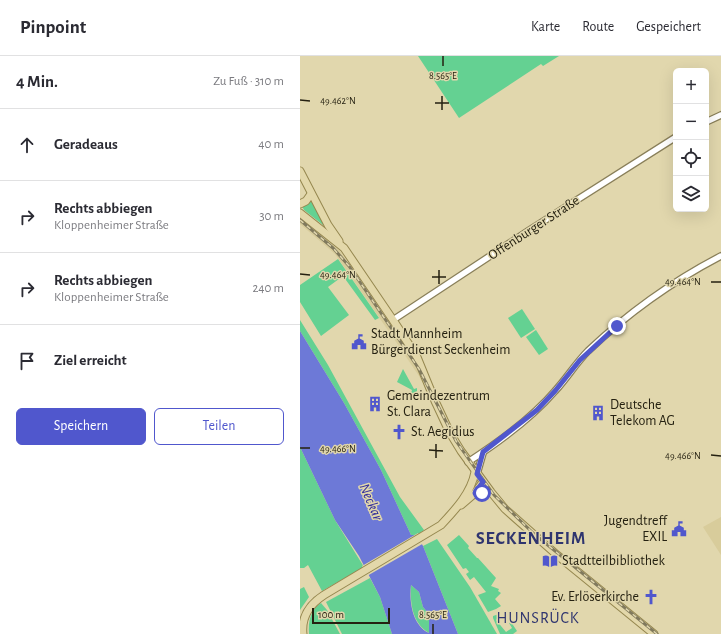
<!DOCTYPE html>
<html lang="de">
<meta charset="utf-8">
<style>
body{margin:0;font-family:"Alegreya Sans",sans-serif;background:#f7f7f7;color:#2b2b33}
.controls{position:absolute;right:12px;top:12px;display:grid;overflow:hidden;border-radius:6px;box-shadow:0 4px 16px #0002}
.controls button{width:36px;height:36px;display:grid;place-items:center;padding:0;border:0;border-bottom:1px solid #e1e1e2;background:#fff;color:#2b2b33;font:20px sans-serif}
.scale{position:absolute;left:12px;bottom:10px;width:78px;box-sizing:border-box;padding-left:4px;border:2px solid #252111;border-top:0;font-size:11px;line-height:14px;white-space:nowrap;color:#252111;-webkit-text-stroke:3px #e1d7ad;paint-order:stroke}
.stop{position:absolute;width:12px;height:12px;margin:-9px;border:3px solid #5057cd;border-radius:50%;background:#fff}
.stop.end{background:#5057cd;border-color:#fff;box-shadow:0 1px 4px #0008}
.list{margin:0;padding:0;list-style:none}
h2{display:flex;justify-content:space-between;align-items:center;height:52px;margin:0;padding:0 16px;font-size:17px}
h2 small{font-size:13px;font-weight:400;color:#7c7c81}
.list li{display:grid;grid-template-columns:26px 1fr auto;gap:12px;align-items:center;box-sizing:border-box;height:72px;padding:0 16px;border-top:1px solid #e1e1e2}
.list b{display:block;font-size:15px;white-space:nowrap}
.list p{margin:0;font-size:13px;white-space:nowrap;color:#7c7c81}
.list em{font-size:13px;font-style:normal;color:#7c7c81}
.actions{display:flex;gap:8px;padding:12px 16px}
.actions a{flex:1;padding:9px 0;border:1px solid #5057cd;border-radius:6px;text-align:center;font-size:14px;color:#5057cd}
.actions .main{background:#5057cd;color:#fff}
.icon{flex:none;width:22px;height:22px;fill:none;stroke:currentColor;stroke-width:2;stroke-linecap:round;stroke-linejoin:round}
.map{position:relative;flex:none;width:421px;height:578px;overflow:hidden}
header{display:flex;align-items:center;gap:24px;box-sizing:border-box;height:56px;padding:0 20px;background:#fff;border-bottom:1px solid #e1e1e2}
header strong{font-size:19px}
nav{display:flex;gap:22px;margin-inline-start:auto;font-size:14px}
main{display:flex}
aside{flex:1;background:#fff}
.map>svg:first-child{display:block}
</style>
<header>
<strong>Pinpoint</strong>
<nav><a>Karte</a><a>Route</a><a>Gespeichert</a></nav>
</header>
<main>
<aside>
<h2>4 Min.<small>Zu Fuß · 310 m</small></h2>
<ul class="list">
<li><svg class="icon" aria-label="ahead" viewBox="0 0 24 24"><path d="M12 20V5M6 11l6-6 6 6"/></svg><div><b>Geradeaus</b></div><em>40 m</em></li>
<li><svg class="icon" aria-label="right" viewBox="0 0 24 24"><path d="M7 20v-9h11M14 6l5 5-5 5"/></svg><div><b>Rechts abbiegen</b><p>Kloppenheimer Straße</p></div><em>30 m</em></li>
<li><svg class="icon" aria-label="right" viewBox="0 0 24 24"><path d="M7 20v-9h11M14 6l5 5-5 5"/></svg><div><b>Rechts abbiegen</b><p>Kloppenheimer Straße</p></div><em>240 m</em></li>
<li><svg class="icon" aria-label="arrive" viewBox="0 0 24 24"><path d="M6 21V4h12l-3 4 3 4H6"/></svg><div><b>Ziel erreicht</b></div></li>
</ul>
<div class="actions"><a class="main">Speichern</a><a>Teilen</a></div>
</aside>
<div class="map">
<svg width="421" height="578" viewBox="0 0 421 578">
<rect width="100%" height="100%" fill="#e1d7ad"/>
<g fill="#d8cc9b">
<path d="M 0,161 L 40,195 L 76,249 L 90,265 L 106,288 L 116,306 L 122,326 L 119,320 L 92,280 L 35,198 L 0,168 Z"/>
<path d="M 421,461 L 421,499 L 403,471 Z"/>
</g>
<g fill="#64d192">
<path d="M 118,0 L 259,0 L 243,10 L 241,8 L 159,62 Z"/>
<path d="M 11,143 L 26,168 L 23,169 L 4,154 L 2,150 Z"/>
<path d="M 38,203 L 79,262 L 75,264 L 43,220 L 28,231 L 49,259 L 21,280 L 0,246 L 0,229 Z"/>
<path d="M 222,253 L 235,273 L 221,282 L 208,262 Z"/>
<path d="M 0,264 L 28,309 L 100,441 L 124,474 L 117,479 L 111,479 L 81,414 L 44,347 L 0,275 Z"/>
<path d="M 236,274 L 248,293 L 239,299 L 226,281 Z"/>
<path d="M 103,313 L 114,333 L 117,332 L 117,335 L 115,337 L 111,337 L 112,334 L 97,326 Z"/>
<path d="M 0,391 L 35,464 L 64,511 L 22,535 L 8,509 L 4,512 L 0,512 Z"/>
<path d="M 159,479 L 169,490 L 168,492 L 177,502 L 178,502 L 196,522 L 191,530 L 199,533 L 198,535 L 201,537 L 195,543 L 201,550 L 196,553 L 188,556 L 178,539 L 186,536 L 174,521 L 170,524 L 166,518 L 169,516 L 166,512 L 163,513 L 147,489 Z"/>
<path d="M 137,483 L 170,531 L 197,578 L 158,578 L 123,490 Z"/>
<path d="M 70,522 L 80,541 L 92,578 L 42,578 L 26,546 Z"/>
<path d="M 111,529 L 119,536 L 123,551 L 129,558 L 129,577 C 112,567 110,547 111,529 Z"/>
<path d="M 4,531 L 9,541 L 0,554 L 0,533 Z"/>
<path d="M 21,547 L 27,554 L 40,578 L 9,578 C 8,566 10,554 21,547 Z"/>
<path d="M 199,558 L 200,560 L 196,564 L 206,576 L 212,572 L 209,567 L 211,566 L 217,575 L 213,578 L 200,578 L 193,562 L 193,560 Z"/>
</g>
<path fill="#6d79d7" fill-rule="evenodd" d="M 0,275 L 44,347 L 81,414 L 111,479 L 117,479 L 123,490 L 158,578 L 92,578 L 80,541 L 59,500 L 35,464 L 0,391 ZM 111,529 L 119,536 L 123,551 L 129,558 L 129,577 C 112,569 109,545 111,529 Z"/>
<path fill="#e1d7ad" d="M 118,477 L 124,487 L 67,520 L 62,510 Z"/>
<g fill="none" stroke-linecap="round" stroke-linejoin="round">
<g stroke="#897f59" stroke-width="8">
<g id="minor">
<path d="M 406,66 L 421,59"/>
<path d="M 93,264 L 228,175 L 376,81"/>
<path d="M 168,406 C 199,386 231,363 255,335 C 267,322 276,307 288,295 C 328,257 373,225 421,200"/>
<path d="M 177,418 L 183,397"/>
</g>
</g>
<g stroke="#95874f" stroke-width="9">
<g id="major">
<path d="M 0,115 L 28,169 L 39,185"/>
<path d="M 0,148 L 6,145 L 11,138"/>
<path d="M 0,157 L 44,192 L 93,264 L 117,301 L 135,345 L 150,377 L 161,395 L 191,436 L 205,453 L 257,499 L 354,578"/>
<path d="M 161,449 L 175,437 L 183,426"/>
<path d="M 3,578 C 1,560 10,548 24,539 L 141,469 C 156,453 171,437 175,416"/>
</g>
</g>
<use href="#minor" stroke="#fff" stroke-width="5.5"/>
<use href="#major" stroke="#e3d8aa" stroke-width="7"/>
<g stroke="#817a5d" stroke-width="3">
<path id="rail" d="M 0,164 L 33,192 L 49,210 L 119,313 L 156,385 L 194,439 L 233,477 L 357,578"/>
</g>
<use href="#rail" stroke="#e1d7ad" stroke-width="1.5" stroke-dasharray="4.5" stroke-linecap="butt"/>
</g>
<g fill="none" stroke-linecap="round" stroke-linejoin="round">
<path stroke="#5057cd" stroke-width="5" d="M 182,437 L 175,437 L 183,426 L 177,418 L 183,396 L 237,354 L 255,335 L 280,304 L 317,270"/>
</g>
<path fill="none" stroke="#252111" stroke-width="1.5" d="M 143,10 L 143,0M 0,44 L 10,45M 135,47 L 149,47M 142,54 L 142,40M 0,218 L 10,219M 132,221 L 146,221M 411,226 L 421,226M 139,228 L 139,214M 0,392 L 10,392M 129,394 L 143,395M 411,399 L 421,400M 136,402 L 136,388M 133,578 L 133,568"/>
<defs>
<g id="civic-bare" transform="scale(1.2)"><path d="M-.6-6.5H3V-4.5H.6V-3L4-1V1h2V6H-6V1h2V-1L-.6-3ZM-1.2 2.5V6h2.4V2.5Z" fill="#5057cd" stroke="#e1d7ad" stroke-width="2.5" paint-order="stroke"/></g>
<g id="building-bare" transform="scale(1.2)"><path d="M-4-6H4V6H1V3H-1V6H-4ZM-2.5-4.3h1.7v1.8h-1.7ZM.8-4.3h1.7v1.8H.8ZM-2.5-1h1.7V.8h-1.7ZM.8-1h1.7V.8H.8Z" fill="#5057cd" stroke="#e1d7ad" stroke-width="2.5" paint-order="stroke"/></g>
<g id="church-bare" transform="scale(1.2)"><path d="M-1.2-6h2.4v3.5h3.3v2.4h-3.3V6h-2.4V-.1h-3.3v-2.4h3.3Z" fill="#5057cd" stroke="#e1d7ad" stroke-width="2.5" paint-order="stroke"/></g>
<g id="library-bare" transform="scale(1.2)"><path d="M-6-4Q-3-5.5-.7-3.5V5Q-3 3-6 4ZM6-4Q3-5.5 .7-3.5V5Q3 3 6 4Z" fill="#5057cd" stroke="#e1d7ad" stroke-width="2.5" paint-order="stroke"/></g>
</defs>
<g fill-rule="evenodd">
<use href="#civic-bare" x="59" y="286"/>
<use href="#building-bare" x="75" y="348"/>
<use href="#building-bare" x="298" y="357"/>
<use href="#church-bare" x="99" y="376"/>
<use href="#civic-bare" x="379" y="473"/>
<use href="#library-bare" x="250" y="505"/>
<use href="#church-bare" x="351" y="541"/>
</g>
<g text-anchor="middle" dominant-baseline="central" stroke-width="3" stroke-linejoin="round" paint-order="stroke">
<g font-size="14" fill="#252111" stroke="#e1d7ad">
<text transform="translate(234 172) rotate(-33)">Offenburger Straße</text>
</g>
<g font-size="14" fill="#252111" stroke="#e1d7ad" text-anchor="start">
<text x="71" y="278">Stadt Mannheim<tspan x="71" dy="16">Bürgerdienst Seckenheim</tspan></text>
<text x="87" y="340">Gemeindezentrum<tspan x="87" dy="16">St. Clara</tspan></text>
<text x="310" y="349">Deutsche<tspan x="310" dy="16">Telekom AG</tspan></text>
<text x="111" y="376">St. Aegidius</text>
<text x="367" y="465" text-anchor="end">Jugendtreff<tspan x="367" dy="16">EXIL</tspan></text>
<text x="262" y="505">Stadtteilbibliothek</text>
<text x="339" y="541" text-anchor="end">Ev. Erlöserkirche</text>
</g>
<g font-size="15" font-style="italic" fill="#312e9c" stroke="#e1d7ad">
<text transform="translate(71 446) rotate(67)">Neckar</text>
</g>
<g font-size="16" letter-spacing="1" fill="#2f356f" stroke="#e1d7ad">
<text x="238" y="562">HUNSRÜCK</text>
</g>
<g font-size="18" font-weight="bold" letter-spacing="1" fill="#2f356f" stroke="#e1d7ad">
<text x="231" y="483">SECKENHEIM</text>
</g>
</g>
<g font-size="10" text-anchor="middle" fill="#252111" stroke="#e1d7ad" stroke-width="3" stroke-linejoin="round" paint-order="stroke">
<text x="143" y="23">8.565°E</text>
<text x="38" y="48">49.462°N</text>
<text x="38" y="222">49.464°N</text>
<text x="383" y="229">49.464°N</text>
<text x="38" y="396">49.466°N</text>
<text x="383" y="403">49.466°N</text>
<text x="133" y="562">8.565°E</text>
</g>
</svg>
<div class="controls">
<button>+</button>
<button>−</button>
<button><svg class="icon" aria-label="locate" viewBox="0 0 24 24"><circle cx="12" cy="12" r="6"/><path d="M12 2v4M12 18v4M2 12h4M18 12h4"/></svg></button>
<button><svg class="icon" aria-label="layers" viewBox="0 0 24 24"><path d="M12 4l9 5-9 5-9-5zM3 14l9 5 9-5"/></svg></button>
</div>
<div class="scale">100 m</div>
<div class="stop" style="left:182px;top:437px"></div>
<div class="stop end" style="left:317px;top:270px"></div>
</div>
</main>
